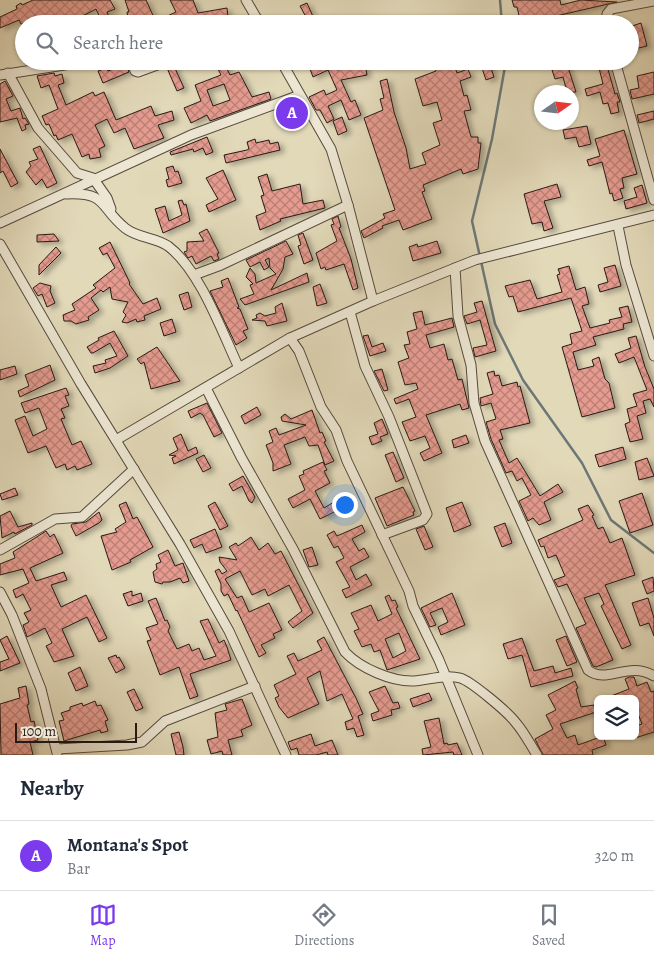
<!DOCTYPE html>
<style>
body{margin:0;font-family:Alegreya,serif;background:#f6f6f7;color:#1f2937}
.controls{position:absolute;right:15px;bottom:15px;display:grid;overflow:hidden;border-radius:8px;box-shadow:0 1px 4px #0004}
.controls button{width:45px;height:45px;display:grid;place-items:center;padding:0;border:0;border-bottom:1px solid #e0e1e3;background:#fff;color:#1f2937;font:25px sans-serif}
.compass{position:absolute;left:534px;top:85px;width:45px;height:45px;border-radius:50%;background:#fff;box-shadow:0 1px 4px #0004;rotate:76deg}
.scale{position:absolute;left:15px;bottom:12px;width:122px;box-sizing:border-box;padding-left:5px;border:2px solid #281a15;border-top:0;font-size:14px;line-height:18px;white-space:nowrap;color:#281a15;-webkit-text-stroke:4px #ece6d2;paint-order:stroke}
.you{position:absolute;left:344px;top:504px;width:18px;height:18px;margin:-12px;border:4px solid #fff;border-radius:50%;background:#1a73e8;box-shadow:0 0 0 8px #1a73e833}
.badge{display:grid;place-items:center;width:32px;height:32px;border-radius:50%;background:#7c3aed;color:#fff;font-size:16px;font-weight:700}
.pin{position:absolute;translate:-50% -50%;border:2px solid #fff;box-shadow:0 1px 5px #0006}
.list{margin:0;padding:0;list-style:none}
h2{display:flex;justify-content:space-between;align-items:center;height:65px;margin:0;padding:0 20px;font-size:21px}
h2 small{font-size:16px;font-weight:400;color:#747a83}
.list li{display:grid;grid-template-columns:32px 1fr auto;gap:15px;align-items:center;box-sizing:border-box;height:70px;padding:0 20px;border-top:1px solid #e0e1e3}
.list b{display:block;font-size:19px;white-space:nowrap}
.list p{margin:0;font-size:16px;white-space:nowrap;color:#747a83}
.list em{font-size:16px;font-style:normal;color:#747a83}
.icon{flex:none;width:28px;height:28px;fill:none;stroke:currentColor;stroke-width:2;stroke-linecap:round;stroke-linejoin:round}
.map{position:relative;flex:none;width:654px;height:755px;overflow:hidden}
.search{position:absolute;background:#fff;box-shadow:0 1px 4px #0004;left:15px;right:15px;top:15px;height:55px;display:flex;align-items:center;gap:12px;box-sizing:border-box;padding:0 18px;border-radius:28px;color:#747a83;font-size:19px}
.sheet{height:135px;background:#fff}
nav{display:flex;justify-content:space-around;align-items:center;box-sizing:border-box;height:70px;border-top:1px solid #e0e1e3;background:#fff;font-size:14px;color:#747a83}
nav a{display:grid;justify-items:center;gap:2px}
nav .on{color:#7c3aed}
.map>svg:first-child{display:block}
</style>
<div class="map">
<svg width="654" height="755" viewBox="0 0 654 755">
<defs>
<pattern id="building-cross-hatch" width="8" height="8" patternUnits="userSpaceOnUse" patternTransform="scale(1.25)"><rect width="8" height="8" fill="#e59b8f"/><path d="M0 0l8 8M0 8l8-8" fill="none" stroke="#ba7e74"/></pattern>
<filter id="shadow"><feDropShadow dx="4.5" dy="2.5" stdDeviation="2.5" flood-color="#0004"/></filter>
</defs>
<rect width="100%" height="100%" fill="#e2d9b9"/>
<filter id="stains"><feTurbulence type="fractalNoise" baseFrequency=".004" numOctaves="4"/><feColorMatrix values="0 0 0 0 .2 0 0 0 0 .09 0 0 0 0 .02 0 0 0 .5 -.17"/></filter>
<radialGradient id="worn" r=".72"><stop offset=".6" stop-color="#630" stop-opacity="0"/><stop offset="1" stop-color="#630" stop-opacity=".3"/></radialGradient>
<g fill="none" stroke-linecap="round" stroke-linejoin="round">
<g stroke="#6c7878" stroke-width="2.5">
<path d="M 500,0 L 502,24"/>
<path d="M 506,61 L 492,139 L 472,221 L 495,324 L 523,380 L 582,463 L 611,520 L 654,553"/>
</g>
</g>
<g fill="url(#building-cross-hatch)" stroke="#281a15" fill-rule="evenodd" filter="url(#shadow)">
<path d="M 33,0 L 110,0 L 115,9 L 107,12 L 112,24 L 103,24 L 96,9 L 67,24 L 21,24 L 19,20 L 0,28 L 0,17 L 17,9 L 16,6 L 21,3 L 22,5 Z"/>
<path d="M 125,0 L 146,0 L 156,22 L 151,24 L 129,23 L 127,12 L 129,12 Z"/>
<path d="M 170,0 L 193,0 L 198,13 L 227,8 L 228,18 L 234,16 L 237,24 L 214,24 L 219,21 L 218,18 L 202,22 L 203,24 L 193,24 L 192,21 L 185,24 L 165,24 L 163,18 L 176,12 Z"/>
<path d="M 512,0 L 560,0 L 561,5 L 581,0 L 617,2 L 521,24 L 517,7 L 514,7 Z"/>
<path d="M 307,3 L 315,21 L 310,24 L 292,24 L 306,17 L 300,6 Z"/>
<path d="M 641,23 L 647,46 L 630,50 L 630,40 L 635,38 L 632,26 Z"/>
<path d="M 121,61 L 126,61 L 129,72 L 103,83 L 98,71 L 106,68 L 108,71 L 123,65 Z"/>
<path d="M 214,61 L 223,61 L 230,75 L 239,72 L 252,97 L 269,92 L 271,99 L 210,121 L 207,115 L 191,123 L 184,108 L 201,101 L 195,85 L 221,75 ZM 224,84 L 230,100 L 213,106 L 207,90 Z"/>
<path d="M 327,61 L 333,61 L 337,70 L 365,64 L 367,75 L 341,80 L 351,102 L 355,100 L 361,115 L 349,120 L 341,100 L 328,106 L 334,119 L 327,123 L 320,110 L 316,110 L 309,97 L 324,90 L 326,95 L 337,90 L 328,70 L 313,77 L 310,69 Z"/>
<path d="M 556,61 L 566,61 L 576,92 L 567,92 L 563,77 L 555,79 L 552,70 L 558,69 Z"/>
<path d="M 593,61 L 609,61 L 610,65 L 607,66 L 615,94 L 617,93 L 620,102 L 617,102 L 619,112 L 611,114 L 608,103 L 603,104 L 600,92 L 587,96 L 585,89 L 603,84 L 599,68 L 596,69 Z"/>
<path d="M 453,62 L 457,73 L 468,69 L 471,77 L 460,81 L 464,96 L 467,95 L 471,110 L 464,111 L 471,137 L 478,137 L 478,143 L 481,143 L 478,169 L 463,174 L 461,169 L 423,185 L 425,191 L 422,192 L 432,219 L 403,230 L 399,220 L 382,226 L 383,228 L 364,238 L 361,231 L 385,218 L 383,214 L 395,210 L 364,118 L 383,110 L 380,99 L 384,98 L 380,81 L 387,79 L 394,112 L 406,148 L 410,169 L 426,164 L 422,153 L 440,145 L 433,123 L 442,120 L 437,102 L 423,106 L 415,79 L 436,71 L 435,67 Z"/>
<path d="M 489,62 L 494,77 L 486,80 L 481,65 Z"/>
<path d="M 173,64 L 184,88 L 177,91 L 167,68 Z"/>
<path d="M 654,72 L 654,94 L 632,99 L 630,90 L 639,88 L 637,76 Z"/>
<path d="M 54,73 L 55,76 L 62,74 L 64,83 L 58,85 L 66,105 L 93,92 L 95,96 L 104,92 L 116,120 L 151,106 L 155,116 L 172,111 L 174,120 L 158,125 L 164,138 L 134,149 L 125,128 L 114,133 L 107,119 L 95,125 L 105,146 L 99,149 L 101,157 L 90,159 L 89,154 L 82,157 L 72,134 L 58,140 L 56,135 L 54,136 L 49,124 L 46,125 L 42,116 L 58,109 L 49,85 L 41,88 L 37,76 Z"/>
<path d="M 5,81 L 13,96 L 6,99 L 11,111 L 20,108 L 23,119 L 25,118 L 29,124 L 25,125 L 26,129 L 22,131 L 17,118 L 0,122 L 0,84 Z"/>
<path d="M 654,111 L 654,119 L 639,123 L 637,115 Z"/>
<path d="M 342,117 L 347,131 L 338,135 L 333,121 Z"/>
<path d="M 587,126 L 591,144 L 579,147 L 576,137 L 565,139 L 563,130 Z"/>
<path d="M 624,130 L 637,174 L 622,178 L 624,188 L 620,189 L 623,198 L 614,201 L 612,193 L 610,194 L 602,162 L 589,166 L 587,160 L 600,156 L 595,139 Z"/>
<path d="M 207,137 L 213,152 L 206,155 L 203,148 L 194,152 L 193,149 L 171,155 L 170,152 Z"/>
<path d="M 255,139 L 256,143 L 269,140 L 270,144 L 278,142 L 280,150 L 226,163 L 224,155 L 247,150 L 249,149 L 247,142 Z"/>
<path d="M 40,146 L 57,183 L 47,188 L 42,179 L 36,185 L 26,172 L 31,166 L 29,162 L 38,159 L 33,149 Z"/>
<path d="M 0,149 L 18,183 L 11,187 L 3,171 L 0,173 Z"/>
<path d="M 173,166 L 175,172 L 178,171 L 182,183 L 168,187 L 166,180 L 169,179 L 166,168 Z"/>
<path d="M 223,170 L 236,200 L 209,212 L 206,205 L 218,199 L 206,178 Z"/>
<path d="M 267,174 L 272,191 L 300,184 L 303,204 L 323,200 L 325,208 L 280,219 L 281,221 L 260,230 L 256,216 L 266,212 L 261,196 L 264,195 L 258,177 Z"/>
<path d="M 557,184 L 561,197 L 544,201 L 553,228 L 544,231 L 542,222 L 532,224 L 524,194 Z"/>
<path d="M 642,185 L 647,203 L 626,209 L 624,201 L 637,197 L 634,188 Z"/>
<path d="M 182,200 L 184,205 L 186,204 L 190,221 L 163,233 L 155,209 L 165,206 L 169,221 L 182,215 L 178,201 Z"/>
<path d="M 338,216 L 341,227 L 339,228 L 351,259 L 358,288 L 353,290 L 344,264 L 326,270 L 325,267 L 321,269 L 316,253 L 337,241 L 331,225 L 334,224 L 332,219 Z"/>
<path d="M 207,229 L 219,253 L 217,254 L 219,259 L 214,261 L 211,256 L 196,264 L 192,256 L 188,258 L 184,252 L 187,251 L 187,242 L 204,241 L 199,233 Z"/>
<path d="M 303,233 L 313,260 L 304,264 L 298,246 L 301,245 L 298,235 Z"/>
<path d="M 54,234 L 59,241 L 37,242 L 37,235 Z"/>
<path d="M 286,241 L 293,254 L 285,257 L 283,269 L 271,290 L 307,273 L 309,282 L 245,305 L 240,299 L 254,294 L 250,285 L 253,284 L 246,277 L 250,268 L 255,274 L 256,283 L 276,274 L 270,268 L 269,258 L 265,260 L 269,267 L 264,270 L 260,262 L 250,267 L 246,260 Z"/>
<path d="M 437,241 L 441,253 L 413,261 L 409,247 L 417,244 L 418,247 Z"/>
<path d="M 110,242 L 130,283 L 129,284 L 143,304 L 157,298 L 161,309 L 144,316 L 145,320 L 137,322 L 136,319 L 127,323 L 122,322 L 126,315 L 123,312 L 128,302 L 112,299 L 110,287 L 103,292 L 101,290 L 91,298 L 99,310 L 88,317 L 89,320 L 76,324 L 71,321 L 64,321 L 63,315 L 75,310 L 72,304 L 96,288 L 93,285 L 115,268 L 107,253 L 103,255 L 99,248 Z"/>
<path d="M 56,247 L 61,253 L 39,275 L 39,265 Z"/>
<path d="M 615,265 L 621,286 L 600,292 L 598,285 L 608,282 L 604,268 Z"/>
<path d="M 569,266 L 576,290 L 585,287 L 589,304 L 582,306 L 590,328 L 610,323 L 609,320 L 622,317 L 619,308 L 628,306 L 632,322 L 623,324 L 624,329 L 593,337 L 596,345 L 573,352 L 578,370 L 594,366 L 592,360 L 599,357 L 605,379 L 609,383 L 615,408 L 582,417 L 562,347 L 572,344 L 570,334 L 582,331 L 571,298 L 518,312 L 513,296 L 509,297 L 505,286 L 530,280 L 537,299 L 562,292 L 557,275 L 560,274 L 558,269 Z"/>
<path d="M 228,278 L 239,307 L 237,308 L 240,309 L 248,329 L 243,331 L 247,338 L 236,345 L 210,291 L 223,287 L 221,281 Z"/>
<path d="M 40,283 L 51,286 L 50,291 L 55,303 L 47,307 L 42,294 L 38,296 L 33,288 Z"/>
<path d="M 320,284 L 327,303 L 317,306 L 313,287 Z"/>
<path d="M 188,292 L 192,307 L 184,310 L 179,295 Z"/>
<path d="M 482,301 L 496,351 L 475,357 L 473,348 L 487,345 L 480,320 L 467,324 L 464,316 L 477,312 L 474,303 Z"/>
<path d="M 282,303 L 287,321 L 267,326 L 265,321 L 252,320 L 257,318 L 256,315 L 260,313 L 265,316 L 276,313 L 275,307 Z"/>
<path d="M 422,311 L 425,325 L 452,318 L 454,327 L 426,335 L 430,348 L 444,344 L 448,360 L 452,359 L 458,380 L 462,379 L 469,408 L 462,410 L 460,404 L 426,415 L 442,453 L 424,461 L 420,453 L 430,448 L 425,436 L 410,441 L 402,422 L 416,417 L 409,399 L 396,404 L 394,399 L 418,389 L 416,383 L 405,385 L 398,362 L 409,358 L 404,345 L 410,344 L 407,332 L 417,329 L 413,313 Z"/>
<path d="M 172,319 L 176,332 L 164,336 L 160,323 Z"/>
<path d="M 114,331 L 128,356 L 110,368 L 95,373 L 93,366 L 106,363 L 105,360 L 117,356 L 110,343 L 93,353 L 91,353 L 87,347 L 99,340 L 98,338 Z"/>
<path d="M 368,335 L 372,347 L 383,343 L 386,351 L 370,356 L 363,336 Z"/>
<path d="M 636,336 L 645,367 L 654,389 L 654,407 L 650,399 L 643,401 L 646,413 L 637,416 L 643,439 L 630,442 L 625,424 L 630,422 L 627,409 L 637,406 L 633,394 L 647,390 L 634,357 L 619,363 L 615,354 L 631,348 L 628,338 Z"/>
<path d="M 157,347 L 180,381 L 151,389 L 144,362 L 141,364 L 137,359 Z"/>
<path d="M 50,365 L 55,380 L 20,397 L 18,391 L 29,386 L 25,375 Z"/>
<path d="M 15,366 L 17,374 L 0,380 L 0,370 Z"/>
<path d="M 382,369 L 388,390 L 384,391 L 374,371 Z"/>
<path d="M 494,371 L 495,376 L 499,375 L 502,386 L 517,382 L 518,387 L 520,386 L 530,423 L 500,430 L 503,439 L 499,440 L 509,463 L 517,458 L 540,496 L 558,484 L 563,492 L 544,502 L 551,520 L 539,525 L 533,518 L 528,521 L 519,501 L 531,495 L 522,478 L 517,481 L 512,471 L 506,473 L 491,439 L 486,422 L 496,419 L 491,403 L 481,406 L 480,398 L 493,394 L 487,373 Z"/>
<path d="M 66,388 L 69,395 L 65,396 L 69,406 L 61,409 L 65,418 L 61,419 L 72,445 L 81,441 L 92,464 L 77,470 L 75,466 L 67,470 L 65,464 L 56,468 L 46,446 L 28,453 L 15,420 L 25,416 L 33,436 L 47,429 L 39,408 L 25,413 L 21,403 Z"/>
<path d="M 207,403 L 222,433 L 214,437 L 203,415 L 200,413 L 191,418 L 188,411 Z"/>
<path d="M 257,407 L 261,415 L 245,424 L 241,416 Z"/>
<path d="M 312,410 L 320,433 L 322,432 L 326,441 L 324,442 L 334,461 L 325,465 L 318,445 L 309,446 L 305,437 L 284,445 L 291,464 L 273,471 L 273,463 L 266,445 L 273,442 L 269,431 L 276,428 L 279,435 L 306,425 L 282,421 L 281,417 L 285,414 L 291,419 Z"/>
<path d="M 382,419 L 388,434 L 380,437 L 382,441 L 372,445 L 369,437 L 378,434 L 374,423 Z"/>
<path d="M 181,434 L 188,451 L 196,447 L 198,453 L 174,464 L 172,458 L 176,456 L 169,455 L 178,450 L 173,438 Z"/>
<path d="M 466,435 L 469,443 L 454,448 L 452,440 Z"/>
<path d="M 623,447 L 626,459 L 599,467 L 595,455 Z"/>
<path d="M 393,452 L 404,478 L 396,482 L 385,455 Z"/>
<path d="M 204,455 L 211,468 L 203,472 L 196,459 Z"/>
<path d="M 647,458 L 654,476 L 639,480 L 635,462 Z"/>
<path d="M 323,462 L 327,470 L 324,471 L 330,483 L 315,491 L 324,508 L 334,502 L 338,510 L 320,519 L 310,499 L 293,508 L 288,499 L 305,490 L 299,476 L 304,474 L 303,471 Z"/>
<path d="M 243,476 L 255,497 L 252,503 L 249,501 L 242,486 L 233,491 L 229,484 Z"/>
<path d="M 403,487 L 415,511 L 413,512 L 414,515 L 387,526 L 375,498 Z"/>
<path d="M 15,488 L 18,495 L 2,500 L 0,494 Z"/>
<path d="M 642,493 L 653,525 L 630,533 L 619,501 Z"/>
<path d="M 126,502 L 133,519 L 137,517 L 153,547 L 130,560 L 131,562 L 112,570 L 101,536 L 117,532 L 115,529 L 126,522 L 119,505 Z"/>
<path d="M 215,502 L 228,526 L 220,530 L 208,506 Z"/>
<path d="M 462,502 L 471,525 L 454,532 L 446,508 Z"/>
<path d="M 588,505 L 594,515 L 592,516 L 598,529 L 603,527 L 610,543 L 622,538 L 635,575 L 605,585 L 631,645 L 622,649 L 601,606 L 604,604 L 599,593 L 584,598 L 613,660 L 596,667 L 593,666 L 576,628 L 586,624 L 567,584 L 558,587 L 554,580 L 565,576 L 556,555 L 548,558 L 544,546 L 541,547 L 538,540 L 583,520 L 578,509 Z"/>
<path d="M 10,511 L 18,527 L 32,523 L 32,525 L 15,534 L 14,532 L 2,538 L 0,516 Z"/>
<path d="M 99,512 L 102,520 L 99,523 L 76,536 L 71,526 L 72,524 L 86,522 Z"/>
<path d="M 505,523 L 512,543 L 502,547 L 494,527 Z"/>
<path d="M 362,525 L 365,532 L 352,539 L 359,551 L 364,548 L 369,557 L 350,567 L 356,580 L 366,574 L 372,585 L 346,598 L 342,590 L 350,587 L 336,562 L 344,558 L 338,546 L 334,548 L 327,535 L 334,531 L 337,536 Z"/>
<path d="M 424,526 L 433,547 L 425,550 L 416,529 Z"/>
<path d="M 215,529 L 222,547 L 206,553 L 202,544 L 194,548 L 190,540 Z"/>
<path d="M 46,531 L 50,537 L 54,534 L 63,553 L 30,568 L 36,581 L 64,572 L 67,580 L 51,585 L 61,607 L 86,595 L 107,638 L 99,642 L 87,617 L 62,629 L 74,656 L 54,662 L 46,646 L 52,643 L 45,628 L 27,637 L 23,625 L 29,622 L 24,613 L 31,610 L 23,594 L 16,598 L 13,590 L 29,583 L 23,569 L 0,575 L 0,564 L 15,558 L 13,552 Z"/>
<path d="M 251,537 L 259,550 L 268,543 L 275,554 L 281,551 L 313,613 L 293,628 L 288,622 L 302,611 L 289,585 L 268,596 L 265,589 L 252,595 L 240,571 L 225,579 L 237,598 L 242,596 L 249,612 L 269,603 L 282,630 L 273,634 L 275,638 L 261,645 L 266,653 L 259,657 L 237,610 L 236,611 L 228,594 L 224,596 L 221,591 L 221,584 L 215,571 L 219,569 L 222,574 L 227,571 L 220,562 L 219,557 L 237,560 L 229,547 L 236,543 L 238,546 Z"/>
<path d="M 312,547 L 318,565 L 309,567 L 303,550 Z"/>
<path d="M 168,550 L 175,566 L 183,563 L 189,581 L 183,583 L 180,578 L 170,582 L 163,582 L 162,584 L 155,582 L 153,572 L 157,569 L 156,564 L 161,562 L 158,555 Z"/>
<path d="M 653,577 L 654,591 L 647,594 L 642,581 Z"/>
<path d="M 132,591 L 132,596 L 141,593 L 143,601 L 128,606 L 123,594 Z"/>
<path d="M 452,593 L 465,625 L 441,635 L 438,627 L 448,622 L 442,608 L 430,613 L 436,625 L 430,627 L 421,608 Z"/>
<path d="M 389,595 L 392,601 L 395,600 L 398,607 L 396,608 L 420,659 L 387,670 L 380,650 L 374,652 L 371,644 L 362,647 L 354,631 L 359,629 L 351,613 L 371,605 L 378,621 L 392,614 L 385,597 ZM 399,633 L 406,651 L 393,658 L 385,639 Z"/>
<path d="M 156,598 L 165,621 L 167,620 L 170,627 L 168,631 L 177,649 L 189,644 L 192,651 L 199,648 L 204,660 L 216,656 L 200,621 L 208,619 L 219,643 L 224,640 L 227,647 L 231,660 L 190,674 L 198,696 L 190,699 L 179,667 L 160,675 L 147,641 L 151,640 L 146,628 L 158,624 L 148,601 Z"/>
<path d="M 648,598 L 654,618 L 654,636 L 649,623 L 640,626 L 632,603 Z"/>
<path d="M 7,636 L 20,663 L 0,671 L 0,662 L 9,659 L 0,640 Z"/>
<path d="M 566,636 L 577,662 L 567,666 L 556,640 Z"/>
<path d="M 324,637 L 356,698 L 363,714 L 358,716 L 364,735 L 357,737 L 354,728 L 347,730 L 345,722 L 353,719 L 342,694 L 327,701 L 320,671 L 307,678 L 319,704 L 288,718 L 279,707 L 275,698 L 279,696 L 274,685 L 296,674 L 287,656 L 294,653 L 298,661 L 322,650 L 317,641 Z"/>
<path d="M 522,638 L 534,671 L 553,666 L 555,673 L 571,668 L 573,676 L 531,687 L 522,655 L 508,659 L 503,644 Z"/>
<path d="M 116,655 L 117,658 L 119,657 L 125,668 L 116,673 L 108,658 Z"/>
<path d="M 80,667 L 88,686 L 76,691 L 68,673 Z"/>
<path d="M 629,677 L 634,677 L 637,686 L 647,682 L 651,692 L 654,691 L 654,732 L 635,738 L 635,726 L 642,724 L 635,706 L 635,699 L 606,698 L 629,689 L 625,679 Z"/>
<path d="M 575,681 L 578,688 L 576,689 L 581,707 L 594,705 L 596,712 L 560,724 L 567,738 L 575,735 L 578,745 L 603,736 L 606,745 L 592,750 L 593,755 L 543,755 L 535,739 L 553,729 L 546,715 L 556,710 L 548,695 Z"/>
<path d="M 26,686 L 29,704 L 27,705 L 31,722 L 34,721 L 38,740 L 30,742 L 33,755 L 1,755 L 0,704 L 20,698 L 18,688 Z"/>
<path d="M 385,686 L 393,703 L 398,702 L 400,708 L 391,710 L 392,715 L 373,721 L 371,714 L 379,711 L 369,692 Z"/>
<path d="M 134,689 L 143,708 L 136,711 L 127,692 Z"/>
<path d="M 429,693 L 432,700 L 413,707 L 410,699 Z"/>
<path d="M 242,699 L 252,725 L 241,730 L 243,736 L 228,740 L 232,755 L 223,755 L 222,751 L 211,754 L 207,740 L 218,737 L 215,713 L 227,710 L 225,704 Z"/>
<path d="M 95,701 L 97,706 L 101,705 L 108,720 L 105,721 L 108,731 L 101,733 L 100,730 L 64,741 L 59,721 L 64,720 L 61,713 L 70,710 L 70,707 L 82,703 L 83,706 Z"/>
<path d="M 439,718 L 444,744 L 447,743 L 448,745 L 457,743 L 462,755 L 454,755 L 453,752 L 423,755 L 422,749 L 431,747 L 424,721 Z"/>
<path d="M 179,732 L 183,747 L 184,755 L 176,755 L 171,734 Z"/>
<path d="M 311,734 L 315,746 L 332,740 L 338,755 L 328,755 L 327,752 L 316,755 L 299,755 L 297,748 L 291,750 L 288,742 Z"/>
</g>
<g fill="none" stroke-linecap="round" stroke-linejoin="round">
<g stroke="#564a3e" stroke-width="11">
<g id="street">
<path d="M 246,0 L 260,24"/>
<path d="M 606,24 L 607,14 L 611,9 L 654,1"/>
<path d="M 132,61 L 135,71 L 138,72 L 168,61"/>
<path d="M 281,61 L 331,149 L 348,205 L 373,301"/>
<path d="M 615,61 L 654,200"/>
<path d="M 8,73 L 38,128 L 77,173 L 93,178 L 107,198 L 111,209"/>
<path d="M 0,75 L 90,61"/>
<path d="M 66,194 C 108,192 99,207 125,228 C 137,238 155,237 168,246 C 200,270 222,332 239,368"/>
<path d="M 0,223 L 191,135 L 300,95"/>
<path d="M 618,226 L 626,265 L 654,356"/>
<path d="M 0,244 L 81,384 L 180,544 L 229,631 L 286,755"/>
<path d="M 455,268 L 458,316 L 471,365 L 474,403 L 485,441 L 588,670 C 607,685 628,660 654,676"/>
<path d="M 194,275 L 221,265 L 348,205"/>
<path d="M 350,312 L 365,366 L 389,417 L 427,514 L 423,520 L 382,535"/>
<path d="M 290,338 L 299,351 L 321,407 L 336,430 L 347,461 L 409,591 L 413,606 L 439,660 L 478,755"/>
<path d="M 206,388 L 241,457 L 293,549 L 345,652 C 360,668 392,682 414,681 C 429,680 445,674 460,678 C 471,681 509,713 516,723 C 524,732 530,744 537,755"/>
<path d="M 116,440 L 290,338 L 373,301 L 475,260 L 654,215"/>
<path d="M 0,550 L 55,519 L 82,517 L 134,469"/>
<path d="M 0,592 L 12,615 L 41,689 L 57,753"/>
<path d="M 57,749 L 127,745 L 142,742 L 165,721 L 255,686"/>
</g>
</g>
<use href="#street" stroke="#ece6d2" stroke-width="9"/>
</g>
<rect width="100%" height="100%" filter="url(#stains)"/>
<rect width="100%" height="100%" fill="url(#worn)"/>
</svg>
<div class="controls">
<button><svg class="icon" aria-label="layers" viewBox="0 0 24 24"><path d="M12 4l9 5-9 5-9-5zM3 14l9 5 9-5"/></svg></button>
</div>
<svg class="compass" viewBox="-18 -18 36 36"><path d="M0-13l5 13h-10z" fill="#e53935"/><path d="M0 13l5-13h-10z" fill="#747a83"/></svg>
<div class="scale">100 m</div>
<div class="you"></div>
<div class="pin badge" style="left:292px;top:113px">A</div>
<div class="search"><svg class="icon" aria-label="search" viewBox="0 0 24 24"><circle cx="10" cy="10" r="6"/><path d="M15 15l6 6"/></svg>Search here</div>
</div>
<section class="sheet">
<h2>Nearby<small></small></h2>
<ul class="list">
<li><span class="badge">A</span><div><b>Montana's Spot</b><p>Bar</p></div><em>320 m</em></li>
</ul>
</section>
<nav>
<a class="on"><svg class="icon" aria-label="map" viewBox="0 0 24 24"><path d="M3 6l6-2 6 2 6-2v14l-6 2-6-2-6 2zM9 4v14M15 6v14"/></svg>Map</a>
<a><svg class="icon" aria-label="directions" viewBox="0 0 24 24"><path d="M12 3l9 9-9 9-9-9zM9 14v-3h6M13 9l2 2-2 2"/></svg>Directions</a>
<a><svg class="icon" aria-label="saved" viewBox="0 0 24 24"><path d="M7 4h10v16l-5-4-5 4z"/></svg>Saved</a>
</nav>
